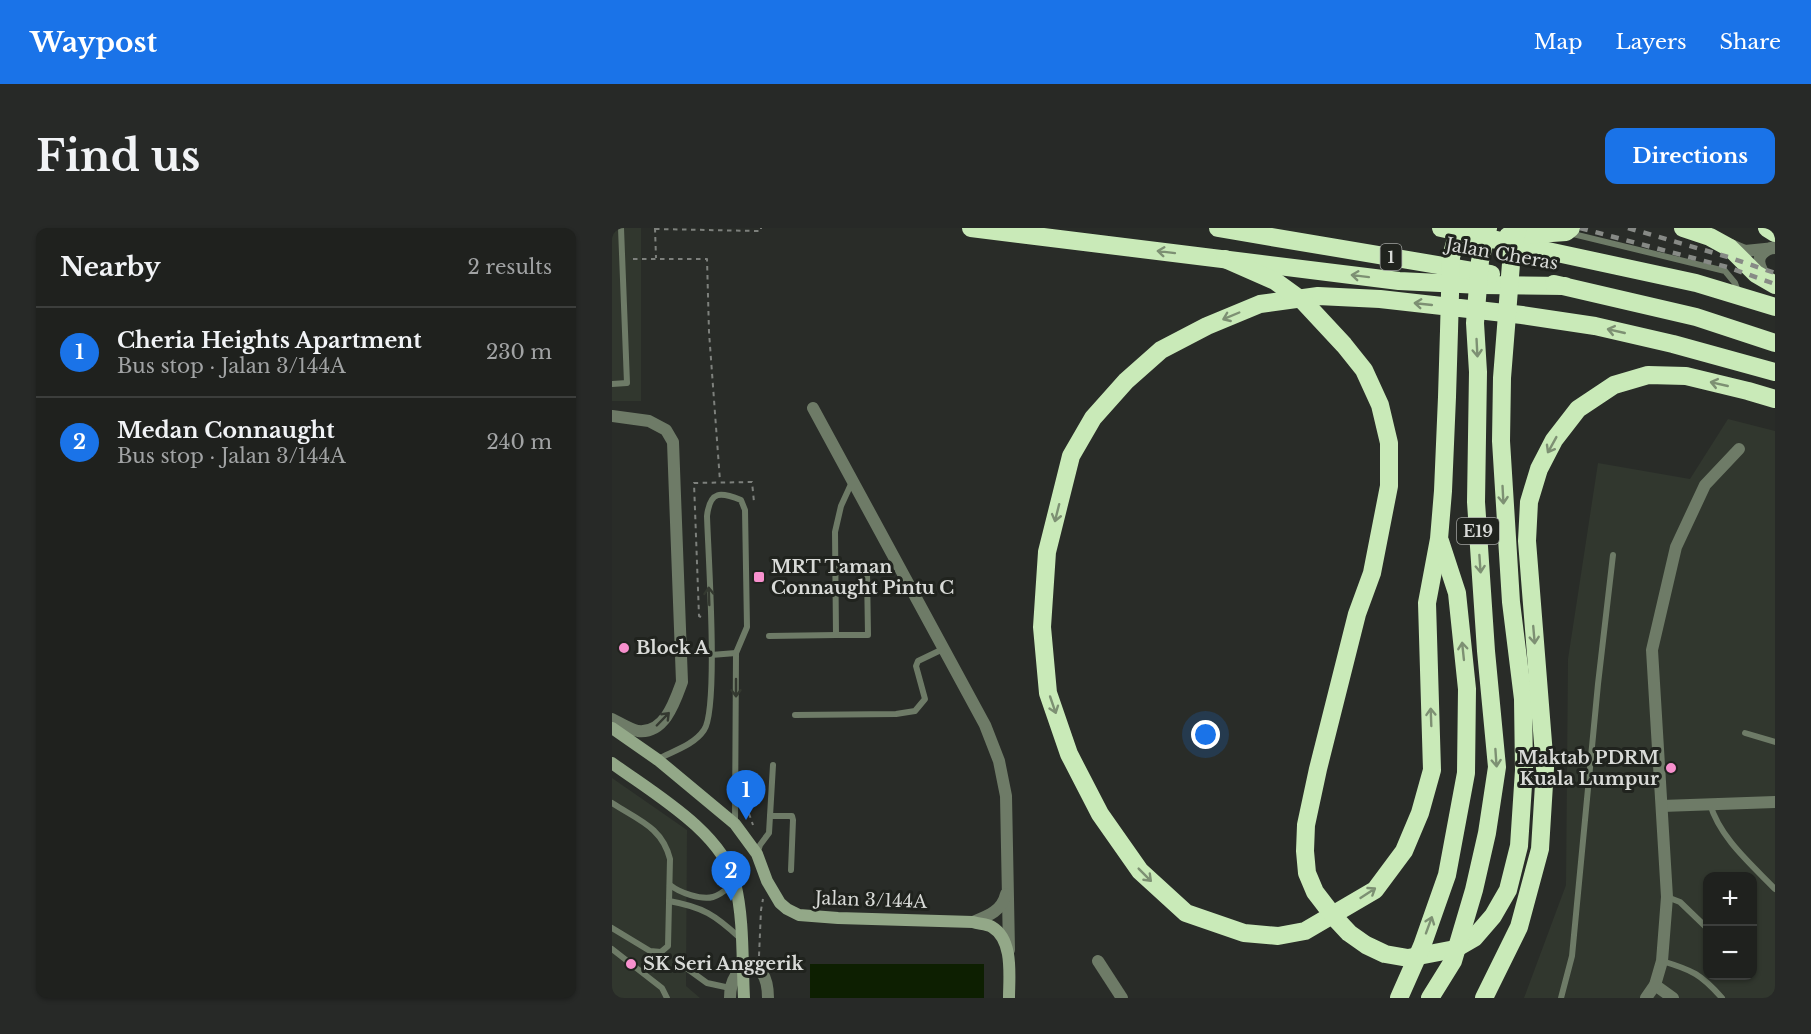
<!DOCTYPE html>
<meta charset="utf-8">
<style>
body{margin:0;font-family:"Libre Baskerville",serif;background:#272927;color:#f1f3f6}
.controls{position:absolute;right:18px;bottom:18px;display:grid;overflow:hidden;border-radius:12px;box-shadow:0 2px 4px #0004}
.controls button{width:54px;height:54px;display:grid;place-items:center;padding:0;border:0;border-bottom:2px solid #3c3e3c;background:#1f211e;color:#f1f3f6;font:30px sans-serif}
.you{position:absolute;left:594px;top:507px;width:21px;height:21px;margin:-15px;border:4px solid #fff;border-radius:50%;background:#1a73e8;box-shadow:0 0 0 9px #1a73e833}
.badge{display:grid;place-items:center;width:39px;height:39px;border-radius:50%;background:#1a73e8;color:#fff;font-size:20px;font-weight:700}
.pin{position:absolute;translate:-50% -50px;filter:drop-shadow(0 2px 3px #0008)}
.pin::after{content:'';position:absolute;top:32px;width:21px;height:18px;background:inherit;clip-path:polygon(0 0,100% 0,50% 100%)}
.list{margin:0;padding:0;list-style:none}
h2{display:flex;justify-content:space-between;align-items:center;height:78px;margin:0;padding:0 24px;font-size:26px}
h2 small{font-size:20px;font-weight:400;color:#a1a3a4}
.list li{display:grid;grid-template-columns:39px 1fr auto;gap:18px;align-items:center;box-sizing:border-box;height:90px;padding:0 24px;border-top:2px solid #3c3e3c}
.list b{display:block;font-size:22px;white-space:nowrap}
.list p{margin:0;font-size:20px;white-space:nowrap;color:#a1a3a4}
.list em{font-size:20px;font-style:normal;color:#a1a3a4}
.map{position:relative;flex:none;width:1163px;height:770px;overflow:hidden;border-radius:12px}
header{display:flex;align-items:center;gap:36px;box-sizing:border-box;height:84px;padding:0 30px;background:#1a73e8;color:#fff}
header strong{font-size:28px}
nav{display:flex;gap:33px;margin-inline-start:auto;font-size:21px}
.intro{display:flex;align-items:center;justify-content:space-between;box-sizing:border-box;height:144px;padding:0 36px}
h1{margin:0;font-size:42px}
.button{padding:15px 27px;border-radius:12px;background:#1a73e8;color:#fff;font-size:21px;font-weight:700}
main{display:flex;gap:36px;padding:0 36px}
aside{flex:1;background:#1f211e;border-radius:12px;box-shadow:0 2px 4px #0004}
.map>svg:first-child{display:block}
</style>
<header>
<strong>Waypost</strong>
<nav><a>Map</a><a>Layers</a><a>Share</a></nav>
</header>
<div class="intro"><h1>Find us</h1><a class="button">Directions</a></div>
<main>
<aside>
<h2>Nearby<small>2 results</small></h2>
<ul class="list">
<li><span class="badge">1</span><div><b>Cheria Heights Apartment</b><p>Bus stop · Jalan 3/144A</p></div><em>230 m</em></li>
<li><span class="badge">2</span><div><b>Medan Connaught</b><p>Bus stop · Jalan 3/144A</p></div><em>240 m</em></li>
</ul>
</aside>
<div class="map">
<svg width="1163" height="770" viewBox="0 0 1163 770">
<rect width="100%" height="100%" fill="#292c28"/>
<g fill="#31372e" fill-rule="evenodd">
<rect x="0" y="0" width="29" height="173"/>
<path d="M 1116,191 L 1163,203 L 1163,770 L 912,770 L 954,657 L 956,431 L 986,235 L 1078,251 ZM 1096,648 L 1140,648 L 1140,748 L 1096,748 Z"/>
<path d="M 0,550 L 75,602 L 74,758 L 88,770 L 0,770 Z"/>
</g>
<rect fill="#0d1f01" x="198" y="736" width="174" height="34"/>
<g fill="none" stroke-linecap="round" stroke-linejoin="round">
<g stroke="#7d807c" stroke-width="2" stroke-dasharray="4.5 4.5" stroke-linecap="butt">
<path d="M 43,0 L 44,30"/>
<path d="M 43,1 L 146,3 L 149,3 L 149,0"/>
<path d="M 21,31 L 95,31 L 97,104 L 108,253"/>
<path d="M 89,389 L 87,388 L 82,255 L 140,254 L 142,274"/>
<path d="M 134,577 L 141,597"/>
<path d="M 147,728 L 149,682 L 151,671"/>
</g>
<g stroke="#6e7b67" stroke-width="6">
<path d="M 957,5 L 1113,43 L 1123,55 L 1127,66"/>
<path d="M 0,156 L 15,155 L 9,0"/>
<path d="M 240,254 L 229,278 L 223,304 L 224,407 L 256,407 L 255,344"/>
<path d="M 157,408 L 224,407"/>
<path d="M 99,427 L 124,425"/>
<path d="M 183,487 L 284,486 L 303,483 L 313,471 L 304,438 L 306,433 L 331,421"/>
<path d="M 1133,505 L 1163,514"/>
<path d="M 46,531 C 61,523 82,517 92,502 C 107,481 96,323 95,288 C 98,262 109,264 129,272 L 133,282 L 135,399 L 124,425 L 123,595"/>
<path d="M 0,575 C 26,592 50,599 58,631 L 56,718 L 49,724 L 38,723 L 0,700"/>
<path d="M 1098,576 C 1108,610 1139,636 1163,661"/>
<path d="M 158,588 L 180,588 L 181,592 L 179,642"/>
<path d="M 145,626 L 148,617 L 157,605 L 161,537"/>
<path d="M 58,657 C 68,665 89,672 101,669 C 109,667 116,660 122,655"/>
<path d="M 1055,669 L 1068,674 L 1096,701"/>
<path d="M 57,673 C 91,679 103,687 128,710"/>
<path d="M 0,721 L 50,760 L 55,770"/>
<path d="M 1050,733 C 1080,742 1089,746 1110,770"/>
<path d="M 73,739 L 95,755 L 118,760"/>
<path d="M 949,770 L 960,728 L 986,456 L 1001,327"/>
</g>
<g stroke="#6e7b67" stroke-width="12">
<path d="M 1119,17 L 1133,23 L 1163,20"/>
<path d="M 1155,52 C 1147,38 1141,28 1159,20"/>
<path d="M 201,180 L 373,497 L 387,533 L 394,568 L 397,722"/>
<path d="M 0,188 L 37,193 L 54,202 L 61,214 L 70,454 C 63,473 53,506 26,503 C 17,501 8,495 0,491"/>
<path d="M 1050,578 L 1163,574"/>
<path d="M 361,694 C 376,688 390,683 394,666"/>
<path d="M 486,733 L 510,770"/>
<path d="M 1043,757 L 1061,770"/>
<path d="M 118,770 C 118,732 156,723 156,770"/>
<path d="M 1034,770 L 1043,757 L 1050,733 L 1055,669 L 1040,422 L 1064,319 L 1093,257 L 1127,221"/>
</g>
<g stroke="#93a888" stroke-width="12">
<path d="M 0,500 L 46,532 L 123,596 L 145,626 L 155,653 L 168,675 L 175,681 L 187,687 L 226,690 L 361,694 C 367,696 375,696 380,699 C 402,712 397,749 397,770"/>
<path d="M 0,535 C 41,565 110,604 123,655 C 132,691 130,733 132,770"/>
</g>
<g stroke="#c9eab8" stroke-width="18">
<path d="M 359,0 L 787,53 L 869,57 L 953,58"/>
<path d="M 606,0 L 879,46"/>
<path d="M 829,0 L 1084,55 L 1163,79"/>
<path d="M 847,0 L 839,29 L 837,103 L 835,169 L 831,263 L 827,311 L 815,375 L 820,542 L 808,585 L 792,623 L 763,662 L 693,703 L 666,708 L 632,705 L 574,685 L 528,643 L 488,586 L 457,526 L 436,465 L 430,399 L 435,324 L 459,228 L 481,190 L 514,153 L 549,122 L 595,98 L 648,76 L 706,68 L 768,71 L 910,87 L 983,98 L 1061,116 L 1163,144"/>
<path d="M 1071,0 L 1098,9 L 1118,20 L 1144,46 L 1163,57"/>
<path d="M 1155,0 L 1163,5"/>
<path d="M 896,8 L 954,4 L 959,0"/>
<path d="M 613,31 L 663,53 L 692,74 L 732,117 L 752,142 L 768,177 L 777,215 L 777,258 L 760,345 L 745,386 L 706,541 L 694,597 L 693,623 L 695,645 L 703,664 L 723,690 L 737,705 L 754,717 L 773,726 L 796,730 L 843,721 L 862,710 L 881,688 L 896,662 L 907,618 L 912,542 L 911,471 L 899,374 L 889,213 L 890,150 L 900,23 L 906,0"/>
<path d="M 942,56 L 1084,89 L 1163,115"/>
<path d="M 787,770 L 810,718 L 835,647 L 854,545 L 855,461 L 845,365 L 828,313"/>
<path d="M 818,770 L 841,733 L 862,662 L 875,605 L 885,539 L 874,423 L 864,274 L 866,144 L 863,95 L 868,33 L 876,0"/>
<path d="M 872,770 L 907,699 L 928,621 L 933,540 L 915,313 L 917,274 L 927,241 L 942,212 L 966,181 L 1002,157 L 1036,147 L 1074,148 L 1136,163 L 1163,171"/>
</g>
<g stroke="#878a86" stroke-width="4.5" stroke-dasharray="8 8" stroke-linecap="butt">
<path d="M 968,0 L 1115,39 L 1163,56"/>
<path d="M 1016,0 L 1116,29 L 1163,45"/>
</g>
</g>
<defs><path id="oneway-shaft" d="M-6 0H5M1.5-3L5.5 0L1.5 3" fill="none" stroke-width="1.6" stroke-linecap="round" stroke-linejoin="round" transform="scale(1.5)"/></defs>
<g stroke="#7d9073">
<use href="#oneway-shaft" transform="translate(554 24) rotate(-173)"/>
<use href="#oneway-shaft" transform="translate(748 48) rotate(-173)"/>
<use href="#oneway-shaft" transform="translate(811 76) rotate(-174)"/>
<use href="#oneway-shaft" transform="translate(619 88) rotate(157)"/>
<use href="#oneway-shaft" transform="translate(1004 103) rotate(-167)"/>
<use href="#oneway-shaft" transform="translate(865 120) rotate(87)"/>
<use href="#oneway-shaft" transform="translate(1107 156) rotate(-167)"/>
<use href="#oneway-shaft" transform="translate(940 217) rotate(119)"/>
<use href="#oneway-shaft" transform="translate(891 267) rotate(87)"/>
<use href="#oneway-shaft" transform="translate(445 285) rotate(104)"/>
<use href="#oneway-shaft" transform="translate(868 336) rotate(86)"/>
<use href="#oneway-shaft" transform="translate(922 407) rotate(85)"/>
<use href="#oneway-shaft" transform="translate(851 423) rotate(-96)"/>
<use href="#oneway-shaft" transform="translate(441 477) rotate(71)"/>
<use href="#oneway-shaft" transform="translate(819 489) rotate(-92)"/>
<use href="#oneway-shaft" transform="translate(884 530) rotate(86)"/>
<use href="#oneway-shaft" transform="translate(533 647) rotate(45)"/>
<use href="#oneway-shaft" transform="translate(756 665) rotate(-33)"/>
<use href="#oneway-shaft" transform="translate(817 697) rotate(-70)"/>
</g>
<g stroke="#343930">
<use href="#oneway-shaft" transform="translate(97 368) rotate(-92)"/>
<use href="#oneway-shaft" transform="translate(124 460) rotate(90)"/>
<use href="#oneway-shaft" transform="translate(51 491) rotate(-46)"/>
</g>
<g fill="#f790cd" stroke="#20231e" stroke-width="2">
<rect x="141" y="343" width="12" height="12" rx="3"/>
<circle cx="12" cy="420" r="6"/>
<circle cx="1059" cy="540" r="6"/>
<circle cx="19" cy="736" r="6"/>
</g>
<g text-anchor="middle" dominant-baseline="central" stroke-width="6" stroke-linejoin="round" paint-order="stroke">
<g fill="#20231e" stroke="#a1a3a0" stroke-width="1.5">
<rect x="768.5" y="16" width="21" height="26" rx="4.5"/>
<rect x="845" y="290" width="42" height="26" rx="4.5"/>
</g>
<g font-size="16" font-weight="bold" fill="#d8dad7">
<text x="779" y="29">1</text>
<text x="866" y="303">E19</text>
</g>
<g font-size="18" fill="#d8dad7" stroke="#20231e">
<text transform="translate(890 26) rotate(10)">Jalan Cheras</text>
<text transform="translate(259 672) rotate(2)">Jalan 3/144A</text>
</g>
<g font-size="18" font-weight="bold" fill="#d8dad7" stroke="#20231e" text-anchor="start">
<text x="159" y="339">MRT Taman<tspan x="159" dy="21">Connaught Pintu C</tspan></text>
<text x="24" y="420">Block A</text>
<text x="1047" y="530" text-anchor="end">Maktab PDRM<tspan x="1047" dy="21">Kuala Lumpur</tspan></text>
<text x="31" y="736">SK Seri Anggerik</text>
</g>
</g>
</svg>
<div class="controls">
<button>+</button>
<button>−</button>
</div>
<div class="you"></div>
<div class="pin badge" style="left:134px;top:592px">1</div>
<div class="pin badge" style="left:119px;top:673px">2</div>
</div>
</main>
